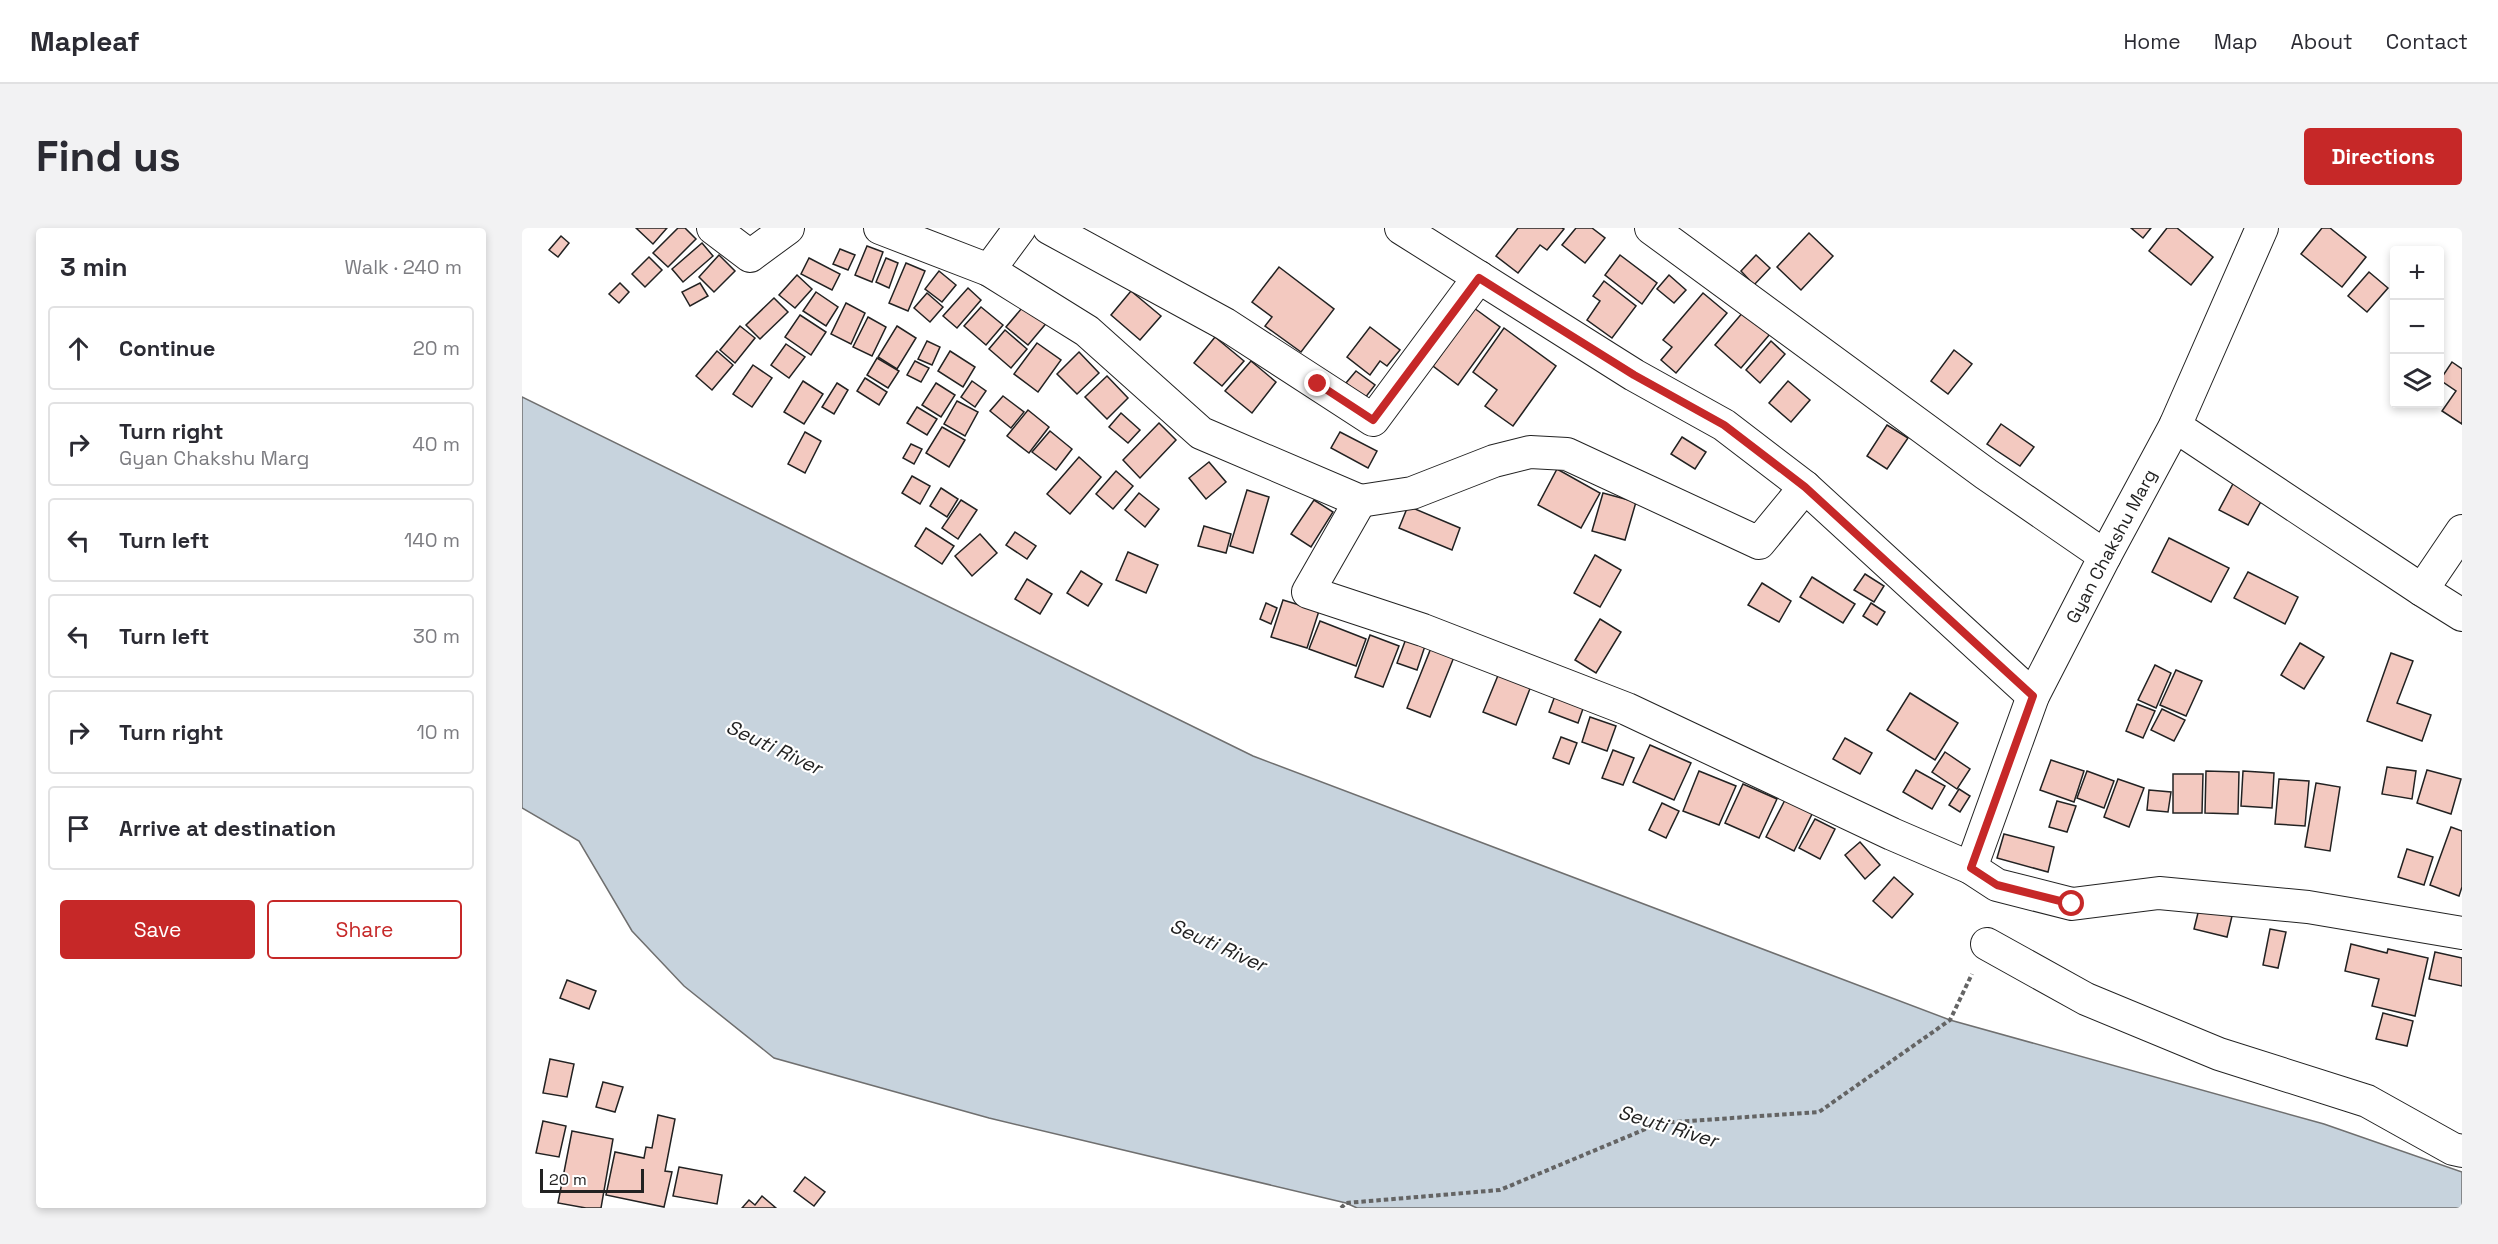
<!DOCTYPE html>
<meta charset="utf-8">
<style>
body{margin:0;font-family:"Space Grotesk",sans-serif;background:#f2f2f3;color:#2b2b33}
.controls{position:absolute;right:18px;top:18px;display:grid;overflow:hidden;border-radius:6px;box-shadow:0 3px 9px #0003}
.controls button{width:54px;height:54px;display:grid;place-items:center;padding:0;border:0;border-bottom:2px solid #e1e1e2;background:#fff;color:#2b2b33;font:30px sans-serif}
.scale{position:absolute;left:18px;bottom:15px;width:104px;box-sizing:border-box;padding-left:6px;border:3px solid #222;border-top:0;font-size:16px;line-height:21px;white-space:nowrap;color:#222;-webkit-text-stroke:4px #fff;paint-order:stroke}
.stop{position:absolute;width:18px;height:18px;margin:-14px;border:4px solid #c62828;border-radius:50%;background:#fff}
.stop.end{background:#c62828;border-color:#fff;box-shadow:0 2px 6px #0008}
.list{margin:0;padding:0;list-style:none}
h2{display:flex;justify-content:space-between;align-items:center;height:78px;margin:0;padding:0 24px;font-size:26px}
h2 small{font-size:20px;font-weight:400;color:#7c7c81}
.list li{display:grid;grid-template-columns:39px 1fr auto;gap:18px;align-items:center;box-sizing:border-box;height:84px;margin:0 12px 12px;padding:0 12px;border:2px solid #e1e1e2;border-radius:6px}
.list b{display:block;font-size:22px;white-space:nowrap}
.list p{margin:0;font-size:20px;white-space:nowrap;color:#7c7c81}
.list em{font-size:20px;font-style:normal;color:#7c7c81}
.actions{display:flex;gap:12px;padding:18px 24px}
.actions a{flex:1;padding:14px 0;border:2px solid #c62828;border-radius:6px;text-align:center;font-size:21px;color:#c62828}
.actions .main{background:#c62828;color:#fff}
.icon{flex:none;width:33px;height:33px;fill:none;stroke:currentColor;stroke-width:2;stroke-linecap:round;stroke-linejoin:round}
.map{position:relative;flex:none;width:1940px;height:980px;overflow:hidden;border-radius:6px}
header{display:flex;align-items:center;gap:36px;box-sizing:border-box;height:84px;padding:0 30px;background:#fff;border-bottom:2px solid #e1e1e2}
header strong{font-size:28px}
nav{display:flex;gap:33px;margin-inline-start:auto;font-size:21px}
.intro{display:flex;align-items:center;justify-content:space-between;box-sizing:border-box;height:144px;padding:0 36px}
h1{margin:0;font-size:42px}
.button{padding:15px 27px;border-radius:6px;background:#c62828;color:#fff;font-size:21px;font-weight:700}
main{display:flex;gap:36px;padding:0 36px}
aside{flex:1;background:#fff;border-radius:6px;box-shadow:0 3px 9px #0003}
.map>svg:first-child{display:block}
</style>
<header>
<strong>Mapleaf</strong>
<nav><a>Home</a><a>Map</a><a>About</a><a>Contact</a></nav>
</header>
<div class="intro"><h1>Find us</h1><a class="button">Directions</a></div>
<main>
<aside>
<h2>3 min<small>Walk · 240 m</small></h2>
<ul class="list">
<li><svg class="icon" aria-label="ahead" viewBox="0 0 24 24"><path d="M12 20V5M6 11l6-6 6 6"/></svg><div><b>Continue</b></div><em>20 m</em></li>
<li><svg class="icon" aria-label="right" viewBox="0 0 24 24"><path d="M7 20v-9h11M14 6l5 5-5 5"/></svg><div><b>Turn right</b><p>Gyan Chakshu Marg</p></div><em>40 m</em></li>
<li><svg class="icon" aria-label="left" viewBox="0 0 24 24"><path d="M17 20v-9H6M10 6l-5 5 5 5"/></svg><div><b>Turn left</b></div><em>140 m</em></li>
<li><svg class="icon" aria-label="left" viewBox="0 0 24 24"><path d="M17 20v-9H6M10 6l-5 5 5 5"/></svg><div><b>Turn left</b></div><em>30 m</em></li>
<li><svg class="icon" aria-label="right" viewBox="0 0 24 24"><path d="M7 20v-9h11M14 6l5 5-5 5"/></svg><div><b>Turn right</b></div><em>10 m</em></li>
<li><svg class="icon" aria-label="arrive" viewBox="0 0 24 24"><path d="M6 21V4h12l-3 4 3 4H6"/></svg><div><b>Arrive at destination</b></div></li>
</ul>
<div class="actions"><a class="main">Save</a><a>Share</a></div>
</aside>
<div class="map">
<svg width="1940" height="980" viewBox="0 0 1940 980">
<rect width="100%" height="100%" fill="#fff"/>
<path fill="#c7d3dd" stroke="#6f6f6f" stroke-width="1.5" d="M 0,169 L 731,528 L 1428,792 L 1802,896 L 1940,944 L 1940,980 L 835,980 L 824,975 L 467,890 L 252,830 L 162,758 L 110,703 L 57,613 L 0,580 Z"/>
<g fill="#f3c9c0" stroke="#222" stroke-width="1.5">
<path d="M 114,0 L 145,0 L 131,16 Z"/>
<path d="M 156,0 L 163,0 L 174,11 L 146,39 L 131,25 Z"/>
<path d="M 996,0 L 1040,0 L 1042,1 L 1025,22 L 1018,17 L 996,45 L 974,28 Z"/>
<path d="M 1054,0 L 1070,0 L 1083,10 L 1063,35 L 1040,17 Z"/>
<path d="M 1609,0 L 1629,0 L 1621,10 Z"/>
<path d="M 1645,0 L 1655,0 L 1691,29 L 1669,57 L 1627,23 Z"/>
<path d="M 1800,0 L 1808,0 L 1844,29 L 1820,59 L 1779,26 Z"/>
<path d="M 1287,5 L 1311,28 L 1279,62 L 1255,39 Z"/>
<path d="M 39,8 L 47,15 L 36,29 L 27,22 Z"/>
<path d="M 180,15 L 191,28 L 161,54 L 150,41 Z"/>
<path d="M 345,18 L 361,24 L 350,54 L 333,47 Z"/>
<path d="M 318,21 L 333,27 L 326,42 L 311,36 Z"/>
<path d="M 197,27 L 213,43 L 192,64 L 177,49 Z"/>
<path d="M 1098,27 L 1135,55 L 1120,76 L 1083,47 Z"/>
<path d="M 1234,27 L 1248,40 L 1232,57 L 1219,43 Z"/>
<path d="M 127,29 L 140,42 L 123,59 L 110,46 Z"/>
<path d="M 287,30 L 318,46 L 310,62 L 279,46 Z"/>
<path d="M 364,30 L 376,35 L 367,60 L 354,54 Z"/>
<path d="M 384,35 L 403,43 L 386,83 L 367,75 Z"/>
<path d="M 757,39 L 812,81 L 779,124 L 743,98 L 750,89 L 730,74 Z"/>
<path d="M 417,43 L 434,57 L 420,74 L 403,61 Z"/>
<path d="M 1847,44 L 1866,60 L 1845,84 L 1826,68 Z"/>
<path d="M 275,47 L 290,61 L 273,80 L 257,67 Z"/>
<path d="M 1147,47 L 1164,62 L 1152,75 L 1135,61 Z"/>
<path d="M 1082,53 L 1114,78 L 1090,110 L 1065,92 L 1078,73 L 1071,68 Z"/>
<path d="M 98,55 L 107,64 L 97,75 L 87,66 Z"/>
<path d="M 178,55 L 186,68 L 168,78 L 160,64 Z"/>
<path d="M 446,60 L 459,72 L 435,100 L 421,88 Z"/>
<path d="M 609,63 L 639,88 L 618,112 L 589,87 Z"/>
<path d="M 294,64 L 316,79 L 304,98 L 281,83 Z"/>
<path d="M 405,65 L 421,79 L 408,94 L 392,80 Z"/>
<path d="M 1181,65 L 1205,85 L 1154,145 L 1139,132 L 1150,119 L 1141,112 Z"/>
<path d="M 252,70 L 266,84 L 238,111 L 224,97 Z"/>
<path d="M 505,74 L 527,92 L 506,117 L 484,99 Z"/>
<path d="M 324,75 L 343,85 L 329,116 L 309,106 Z"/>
<path d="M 459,79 L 481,97 L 464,117 L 442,98 Z"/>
<path d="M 952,80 L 978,99 L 936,157 L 911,138 Z"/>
<path d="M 1222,83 L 1248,106 L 1219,140 L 1193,117 Z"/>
<path d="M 278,87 L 304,104 L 289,127 L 263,109 Z"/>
<path d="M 346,89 L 364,99 L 350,128 L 331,119 Z"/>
<path d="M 218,98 L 233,110 L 213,135 L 198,122 Z"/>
<path d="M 375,98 L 394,110 L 375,141 L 356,129 Z"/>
<path d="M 848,99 L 878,122 L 865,138 L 858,133 L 848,147 L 825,129 Z"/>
<path d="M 982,100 L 1034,138 L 991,198 L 963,178 L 975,162 L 951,144 Z"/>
<path d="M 483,102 L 505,121 L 489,140 L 467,121 Z"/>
<path d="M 693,109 L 722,133 L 700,158 L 672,135 Z"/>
<path d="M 405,113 L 418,119 L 410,137 L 396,131 Z"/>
<path d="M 1249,113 L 1263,126 L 1238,155 L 1224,142 Z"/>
<path d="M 515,115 L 539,132 L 516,164 L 492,146 Z"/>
<path d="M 264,116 L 283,129 L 267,150 L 249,137 Z"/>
<path d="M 1432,122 L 1450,136 L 1426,166 L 1409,153 Z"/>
<path d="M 195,123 L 211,137 L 190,162 L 174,148 Z"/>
<path d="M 428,123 L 453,139 L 441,159 L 416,143 Z"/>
<path d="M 557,124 L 577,145 L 555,166 L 535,146 Z"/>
<path d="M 355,130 L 377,143 L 366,160 L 345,147 Z"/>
<path d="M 393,133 L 407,140 L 399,154 L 385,147 Z"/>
<path d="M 729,133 L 754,154 L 730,185 L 703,163 Z"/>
<path d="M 1930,134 L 1940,141 L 1940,196 L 1920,183 L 1934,163 L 1918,152 Z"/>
<path d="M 231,137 L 250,150 L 230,179 L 211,166 Z"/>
<path d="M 834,143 L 853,157 L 843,170 L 824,155 Z"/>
<path d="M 585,148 L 606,170 L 585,191 L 563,169 Z"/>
<path d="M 343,150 L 365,164 L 357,177 L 335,163 Z"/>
<path d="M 281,153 L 301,166 L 282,196 L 262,184 Z"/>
<path d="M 450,153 L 464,163 L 453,179 L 439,169 Z"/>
<path d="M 1266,153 L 1288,172 L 1269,194 L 1247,175 Z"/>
<path d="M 315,155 L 326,162 L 312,186 L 300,179 Z"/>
<path d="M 414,155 L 433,167 L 419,189 L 400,177 Z"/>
<path d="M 481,168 L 502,184 L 489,200 L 468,183 Z"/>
<path d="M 435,173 L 456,184 L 443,208 L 422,196 Z"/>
<path d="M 395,179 L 415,191 L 405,207 L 385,195 Z"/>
<path d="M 506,182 L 527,199 L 507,225 L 485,208 Z"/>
<path d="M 599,185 L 618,202 L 606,215 L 587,199 Z"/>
<path d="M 637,195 L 654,212 L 618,250 L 601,232 Z"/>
<path d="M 1479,196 L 1512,219 L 1498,238 L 1465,216 Z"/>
<path d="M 1365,197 L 1386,210 L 1365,241 L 1345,228 Z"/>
<path d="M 420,199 L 443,212 L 427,239 L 404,225 Z"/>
<path d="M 528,203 L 550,221 L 534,242 L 510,224 Z"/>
<path d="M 283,204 L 299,213 L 283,245 L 266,236 Z"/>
<path d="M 818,204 L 855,223 L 846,240 L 809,220 Z"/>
<path d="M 1160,209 L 1184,224 L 1173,241 L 1149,226 Z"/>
<path d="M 389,216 L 400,221 L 392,236 L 381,230 Z"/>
<path d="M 557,229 L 579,249 L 548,286 L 525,266 Z"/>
<path d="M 687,234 L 704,254 L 684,271 L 667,250 Z"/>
<path d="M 1035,241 L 1078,265 L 1059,300 L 1016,277 Z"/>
<path d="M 594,243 L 611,258 L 591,281 L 574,266 Z"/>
<path d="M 390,248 L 408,258 L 398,276 L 380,265 Z"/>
<path d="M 1713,252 L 1742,268 L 1726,297 L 1697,282 Z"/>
<path d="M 419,260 L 436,271 L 425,289 L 408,278 Z"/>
<path d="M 725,262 L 747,269 L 731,325 L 708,318 Z"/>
<path d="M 617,265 L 637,281 L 623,299 L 603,282 Z"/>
<path d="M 1081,265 L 1114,274 L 1103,312 L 1070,303 Z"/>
<path d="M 439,272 L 455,282 L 436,311 L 420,300 Z"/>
<path d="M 792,272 L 811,284 L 789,319 L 769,306 Z"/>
<path d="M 886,278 L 938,300 L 930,322 L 877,300 Z"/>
<path d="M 682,298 L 709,306 L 704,325 L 676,318 Z"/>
<path d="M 404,300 L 432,318 L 420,336 L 393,318 Z"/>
<path d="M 493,304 L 514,318 L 505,331 L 484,317 Z"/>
<path d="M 458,306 L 475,325 L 450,348 L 433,328 Z"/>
<path d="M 1647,310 L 1707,340 L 1689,374 L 1630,344 Z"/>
<path d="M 606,324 L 636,337 L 624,365 L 594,352 Z"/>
<path d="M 1073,327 L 1099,342 L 1078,379 L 1052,365 Z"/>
<path d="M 559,343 L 580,356 L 566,378 L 545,365 Z"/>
<path d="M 1726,344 L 1776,369 L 1763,396 L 1712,370 Z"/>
<path d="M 1343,346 L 1362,358 L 1352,374 L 1332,362 Z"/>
<path d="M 1290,349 L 1333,376 L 1321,395 L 1278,369 Z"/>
<path d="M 505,351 L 530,366 L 518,386 L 493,371 Z"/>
<path d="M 1240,355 L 1269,373 L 1257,394 L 1226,377 Z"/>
<path d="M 761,372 L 797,383 L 785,420 L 749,409 Z"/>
<path d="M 744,375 L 755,380 L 749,396 L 738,391 Z"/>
<path d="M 1349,375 L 1363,384 L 1355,397 L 1341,388 Z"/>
<path d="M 1078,391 L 1099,404 L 1074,445 L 1053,432 Z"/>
<path d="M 798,393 L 844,411 L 834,438 L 787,421 Z"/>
<path d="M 848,407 L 877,418 L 861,459 L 833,449 Z"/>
<path d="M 885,408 L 904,415 L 895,442 L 875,435 Z"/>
<path d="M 1778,415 L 1802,429 L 1782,461 L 1759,447 Z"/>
<path d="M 909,420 L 932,429 L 908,489 L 885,480 Z"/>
<path d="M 1869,425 L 1891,433 L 1875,475 L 1909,487 L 1900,513 L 1845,493 Z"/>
<path d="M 1633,437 L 1649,445 L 1634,480 L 1616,472 Z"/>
<path d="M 1654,442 L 1680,453 L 1664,488 L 1638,477 Z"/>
<path d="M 977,445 L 1009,458 L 994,497 L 961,484 Z"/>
<path d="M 1034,465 L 1063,475 L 1056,495 L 1027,484 Z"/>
<path d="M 1388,465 L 1436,495 L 1413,532 L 1365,502 Z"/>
<path d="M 1615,476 L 1633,483 L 1621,510 L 1604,503 Z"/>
<path d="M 1640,481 L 1663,492 L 1652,513 L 1629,502 Z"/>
<path d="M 1068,489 L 1094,498 L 1085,523 L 1060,514 Z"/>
<path d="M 1039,509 L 1055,515 L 1047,536 L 1031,530 Z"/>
<path d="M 1323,510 L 1350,525 L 1338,546 L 1311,531 Z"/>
<path d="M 1128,517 L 1169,535 L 1152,572 L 1111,554 Z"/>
<path d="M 1091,522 L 1112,530 L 1101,557 L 1080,550 Z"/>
<path d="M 1423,524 L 1448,541 L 1435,561 L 1410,544 Z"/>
<path d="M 1529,532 L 1562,543 L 1552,574 L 1518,562 Z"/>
<path d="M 1865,539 L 1894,543 L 1890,571 L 1860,566 Z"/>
<path d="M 1394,542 L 1423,558 L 1410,581 L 1381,564 Z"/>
<path d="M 1905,542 L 1939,551 L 1929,586 L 1895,575 Z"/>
<path d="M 1177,543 L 1214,558 L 1197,597 L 1161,583 Z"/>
<path d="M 1565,543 L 1592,553 L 1582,580 L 1555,570 Z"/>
<path d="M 1684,543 L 1717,544 L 1716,586 L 1683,585 Z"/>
<path d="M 1721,543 L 1752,545 L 1750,580 L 1719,578 Z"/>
<path d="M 1651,546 L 1681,546 L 1680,585 L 1651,585 Z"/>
<path d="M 1596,551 L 1622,560 L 1607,599 L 1582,589 Z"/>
<path d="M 1757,551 L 1787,553 L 1783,598 L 1753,596 Z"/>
<path d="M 1794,555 L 1818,559 L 1808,623 L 1783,619 Z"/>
<path d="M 1221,556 L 1255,571 L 1237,610 L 1203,595 Z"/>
<path d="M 1437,561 L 1448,568 L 1438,584 L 1427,577 Z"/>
<path d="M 1627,562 L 1649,564 L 1646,584 L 1625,582 Z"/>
<path d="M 1264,570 L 1291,584 L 1272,623 L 1244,609 Z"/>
<path d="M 1535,573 L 1554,578 L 1545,604 L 1527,599 Z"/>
<path d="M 1140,575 L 1157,583 L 1144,610 L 1127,602 Z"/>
<path d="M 1293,591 L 1313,601 L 1298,631 L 1277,620 Z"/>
<path d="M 1929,599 L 1940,603 L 1940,659 L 1937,668 L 1908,657 Z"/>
<path d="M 1482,606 L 1532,619 L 1526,644 L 1475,630 Z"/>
<path d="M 1338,614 L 1358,637 L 1343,651 L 1323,627 Z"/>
<path d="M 1885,621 L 1911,629 L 1902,657 L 1876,649 Z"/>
<path d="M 1372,649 L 1391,666 L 1370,690 L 1351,673 Z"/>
<path d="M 1677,681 L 1710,688 L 1705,709 L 1672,701 Z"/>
<path d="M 1748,701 L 1764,704 L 1756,740 L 1741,737 Z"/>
<path d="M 1829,716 L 1865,725 L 1866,721 L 1906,730 L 1893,788 L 1850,778 L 1857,751 L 1823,743 Z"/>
<path d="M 1913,724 L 1940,730 L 1940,758 L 1907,751 Z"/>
<path d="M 45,752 L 74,763 L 67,781 L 38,770 Z"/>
<path d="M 1861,785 L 1891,793 L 1885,818 L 1854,811 Z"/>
<path d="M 28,831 L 52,836 L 45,869 L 21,865 Z"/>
<path d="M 81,854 L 101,859 L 93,884 L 74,879 Z"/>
<path d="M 136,887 L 153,891 L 143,943 L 150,944 L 142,979 L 84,967 L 93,924 L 122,930 L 124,919 L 130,920 Z"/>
<path d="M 21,893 L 44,898 L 37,929 L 14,925 Z"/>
<path d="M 50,903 L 91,911 L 79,980 L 64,980 L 36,975 Z"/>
<path d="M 157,939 L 200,947 L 195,976 L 151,968 Z"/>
<path d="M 283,949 L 303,964 L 292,978 L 272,963 Z"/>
<path d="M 240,968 L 254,980 L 220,980 L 227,972 L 233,977 Z"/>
</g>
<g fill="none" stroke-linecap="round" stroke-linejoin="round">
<g stroke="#222" stroke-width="34">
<g id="street">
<path d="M 191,0 L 228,28 L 266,0"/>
<path d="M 358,0 L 467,42 L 565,103 L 679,205 L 838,273 L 786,364 L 901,402 L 1105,481 L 1370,606 L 1449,640 L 1475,657 L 1550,676 L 1637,665 L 1786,679 L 1940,705"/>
<path d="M 527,0 L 703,96 L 851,192 L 957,49"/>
<path d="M 879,0 L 1112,147 L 1202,197 L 1283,259 L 1511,468"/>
<path d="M 1129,0 L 1464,246 L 1583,328"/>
<path d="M 467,42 L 498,0"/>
<path d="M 1653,198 L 1900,362 L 1940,303"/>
<path d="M 838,273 L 890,265 L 972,233 L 1008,224 L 1045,226 L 1237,315 L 1283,259"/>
<path d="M 1900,362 L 1940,387"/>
<path d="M 1449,640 L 1511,468 L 1583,328 L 1653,198 L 1740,0"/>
<path d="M 1465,716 L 1564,771 L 1697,826 L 1845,873 L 1931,921 L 1940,923"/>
</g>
</g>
<path stroke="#646464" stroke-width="4" stroke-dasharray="4.5 3" stroke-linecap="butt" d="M 819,980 L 824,975 L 978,962 L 1138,895 L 1297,884 L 1428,792 L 1450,746"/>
<use href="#street" stroke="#fff" stroke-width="32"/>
</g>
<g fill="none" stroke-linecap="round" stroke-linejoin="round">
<path stroke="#c62828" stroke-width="8" d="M 796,156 L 851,192 L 957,50 L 1112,147 L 1202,197 L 1283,259 L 1511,468 L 1449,640 L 1475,657 L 1550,676"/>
</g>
<g text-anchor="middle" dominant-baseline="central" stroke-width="4.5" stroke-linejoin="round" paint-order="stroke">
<g font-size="18" fill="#222" stroke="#fff">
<text transform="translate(1589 318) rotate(-62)">Gyan Chakshu Marg</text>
</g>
<g font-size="20" font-style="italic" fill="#222" stroke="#fff">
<text transform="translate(252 519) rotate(25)">Seuti River</text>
<text transform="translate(696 717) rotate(24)">Seuti River</text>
<text transform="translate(1146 898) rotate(17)">Seuti River</text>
</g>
</g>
</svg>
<div class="controls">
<button>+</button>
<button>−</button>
<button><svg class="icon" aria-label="layers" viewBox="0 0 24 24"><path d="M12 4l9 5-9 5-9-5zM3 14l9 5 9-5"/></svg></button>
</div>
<div class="scale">20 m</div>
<div class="stop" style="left:1550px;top:676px"></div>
<div class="stop end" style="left:796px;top:156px"></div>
</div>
</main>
